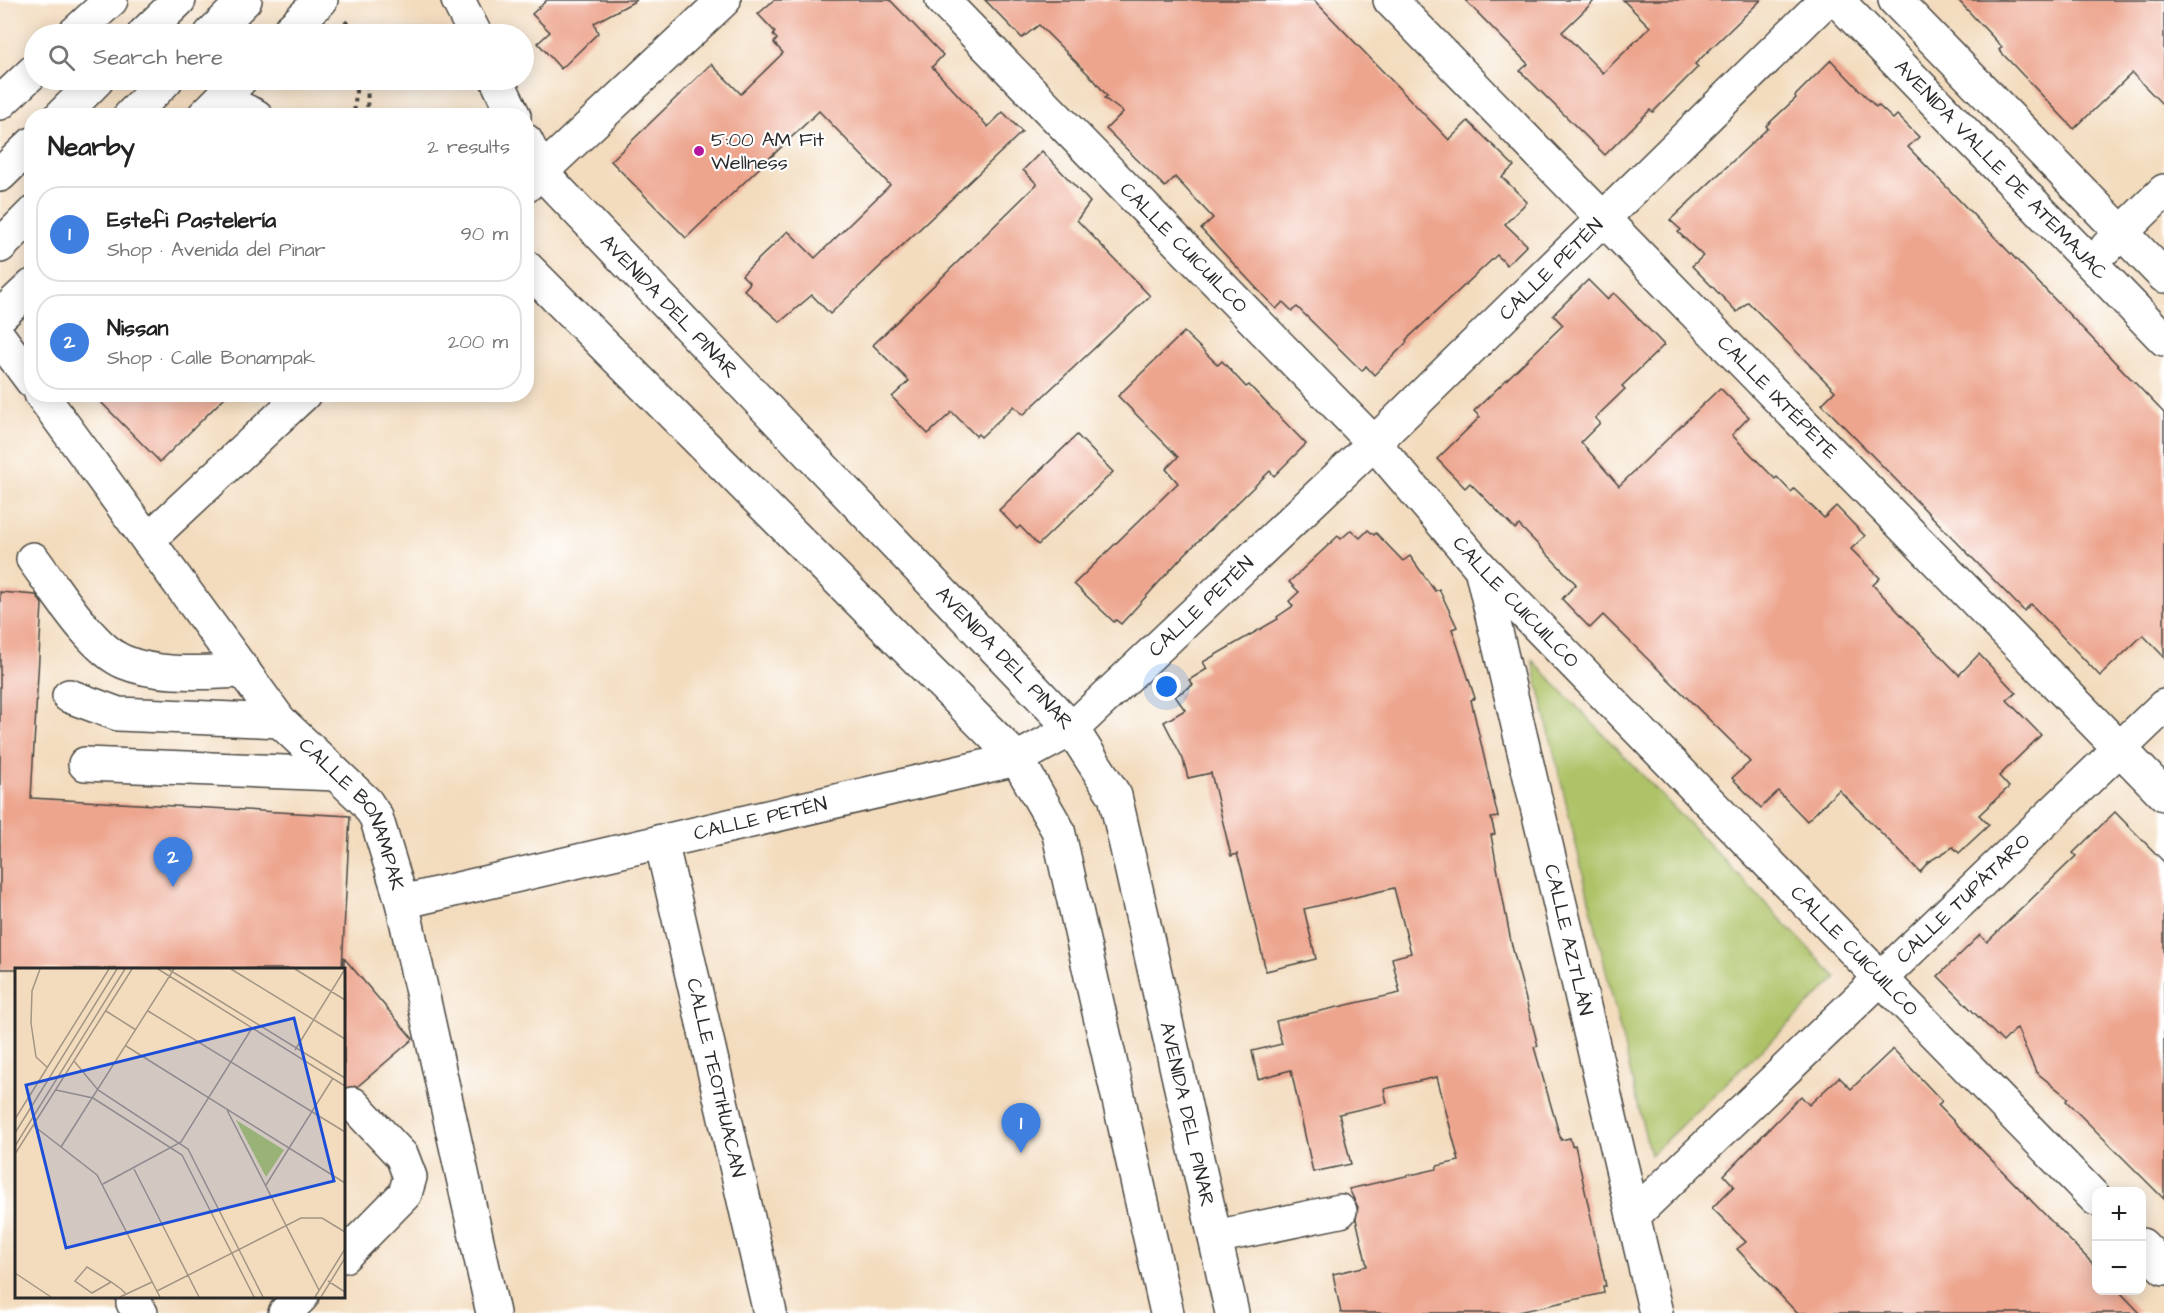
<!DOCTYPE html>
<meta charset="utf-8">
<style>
body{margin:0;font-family:"Architects Daughter",sans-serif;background:#f2f2f2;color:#222}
.controls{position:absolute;right:18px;bottom:18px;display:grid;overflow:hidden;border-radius:12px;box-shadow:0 3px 15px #0003}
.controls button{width:54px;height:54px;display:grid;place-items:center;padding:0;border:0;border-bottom:2px solid #e0e0e0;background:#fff;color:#222;font:30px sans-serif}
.you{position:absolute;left:1167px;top:687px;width:21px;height:21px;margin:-15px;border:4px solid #fff;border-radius:50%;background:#1a73e8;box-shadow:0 0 0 9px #1a73e833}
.badge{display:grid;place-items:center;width:39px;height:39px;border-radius:50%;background:#1a73e8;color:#fff;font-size:20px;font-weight:700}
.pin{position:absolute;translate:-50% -50px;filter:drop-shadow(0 2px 3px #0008)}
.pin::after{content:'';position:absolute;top:32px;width:21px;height:18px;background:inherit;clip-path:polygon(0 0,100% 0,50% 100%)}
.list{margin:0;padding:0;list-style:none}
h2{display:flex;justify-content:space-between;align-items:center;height:78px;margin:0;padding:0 24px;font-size:26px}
h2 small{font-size:20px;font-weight:400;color:#767676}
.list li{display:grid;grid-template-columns:39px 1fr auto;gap:18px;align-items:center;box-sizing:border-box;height:96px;margin:0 12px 12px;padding:0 12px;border:2px solid #e0e0e0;border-radius:24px}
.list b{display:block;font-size:22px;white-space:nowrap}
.list p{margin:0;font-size:20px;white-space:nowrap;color:#767676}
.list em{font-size:20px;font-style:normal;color:#767676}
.icon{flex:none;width:33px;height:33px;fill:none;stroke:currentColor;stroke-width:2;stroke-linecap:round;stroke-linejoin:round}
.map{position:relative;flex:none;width:2164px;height:1313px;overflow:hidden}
.search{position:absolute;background:#fff;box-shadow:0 3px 15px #0003;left:24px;top:24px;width:510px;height:66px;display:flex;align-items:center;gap:15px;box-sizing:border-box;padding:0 21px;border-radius:33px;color:#767676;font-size:22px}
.panel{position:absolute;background:#fff;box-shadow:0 3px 15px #0003;left:24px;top:108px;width:510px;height:294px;border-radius:24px}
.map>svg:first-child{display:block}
</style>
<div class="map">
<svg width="2164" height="1313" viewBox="0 0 2164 1313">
<rect width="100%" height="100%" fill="#fff"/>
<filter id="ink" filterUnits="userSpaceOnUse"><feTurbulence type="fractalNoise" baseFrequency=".0167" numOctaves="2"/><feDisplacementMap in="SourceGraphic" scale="12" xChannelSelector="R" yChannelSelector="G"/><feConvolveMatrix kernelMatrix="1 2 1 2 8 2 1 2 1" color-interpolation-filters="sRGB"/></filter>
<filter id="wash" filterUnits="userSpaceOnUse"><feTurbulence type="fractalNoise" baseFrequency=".008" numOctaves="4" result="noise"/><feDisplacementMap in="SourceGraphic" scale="24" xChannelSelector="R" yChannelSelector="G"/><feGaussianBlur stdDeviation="1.35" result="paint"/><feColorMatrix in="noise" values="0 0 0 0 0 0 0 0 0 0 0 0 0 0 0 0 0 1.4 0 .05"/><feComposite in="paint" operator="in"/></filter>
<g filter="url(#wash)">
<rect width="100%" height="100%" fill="#f3dcbe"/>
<path fill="#aec367" stroke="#6c7749" stroke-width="1.5" d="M 1532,660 L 1837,978 L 1650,1155 Z"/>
<g id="blocks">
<g fill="#eda58e">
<path d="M 547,0 L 637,0 L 594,23 L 598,33 L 561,69 L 538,43 L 550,32 L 532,14 Z"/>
<path d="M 774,0 L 890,0 L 943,55 L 932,67 L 988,127 L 1003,112 L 1022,132 L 830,314 L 812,295 L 780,322 L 744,290 L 750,283 L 742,275 L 788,231 L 815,258 L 890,185 L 819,111 L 686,238 L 611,161 L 711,64 L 741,94 L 783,53 L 774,43 L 777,39 L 773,35 L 775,32 L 758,14 Z"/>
<path d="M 985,0 L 1314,0 L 1449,140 L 1468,121 L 1514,166 L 1502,177 L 1527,202 L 1505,224 L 1527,245 L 1507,265 L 1497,255 L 1406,340 L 1407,342 L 1374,375 L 1366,366 L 1362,371 L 1297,307 L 1292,311 L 1283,302 L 1276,309 L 1201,229 L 1213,218 L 1175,177 L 1165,187 L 1106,129 L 1123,112 L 1104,98 L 1107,96 L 1095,81 L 1039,25 L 1022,38 Z"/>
<path d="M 1465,0 L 1595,0 L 1562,32 L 1603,73 L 1650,27 L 1623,0 L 1761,0 L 1695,64 L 1698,67 L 1653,112 L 1650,110 L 1605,155 L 1520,71 L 1528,64 Z"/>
<path d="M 1958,0 L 2164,0 L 2164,106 L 2132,73 L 2074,129 L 1999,50 L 2002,47 Z"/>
<path d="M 1831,60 L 1876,107 L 1878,105 L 1893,119 L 1897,115 L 1919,137 L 1908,147 L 2164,413 L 2164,657 L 2143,635 L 2100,676 L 2031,604 L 2024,611 L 1822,404 L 1835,391 L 1748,302 L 1737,312 L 1692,266 L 1703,256 L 1678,232 L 1681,230 L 1670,220 L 1768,128 L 1766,126 L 1796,98 L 1795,96 Z"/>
<path d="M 1042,151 L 1090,202 L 1077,220 L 1150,296 L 1023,415 L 1014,406 L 981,437 L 978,434 L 976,436 L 952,412 L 928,434 L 892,397 L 909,381 L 873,345 L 1037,184 L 1023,170 Z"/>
<path d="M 1588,280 L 1607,299 L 1614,293 L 1664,345 L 1622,386 L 1625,389 L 1595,418 L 1600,423 L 1581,442 L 1619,486 L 1720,388 L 1749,417 L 1732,435 L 1775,479 L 1777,477 L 1791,492 L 1794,489 L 1824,518 L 1836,506 L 1865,536 L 1851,549 L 1880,578 L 1873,585 L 1905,619 L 1959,675 L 1979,654 L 2016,693 L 2007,700 L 2041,735 L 1999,776 L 2009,787 L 1979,815 L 1989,825 L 1959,853 L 1953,847 L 1928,862 L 1920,872 L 1839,790 L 1807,821 L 1778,791 L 1761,808 L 1732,778 L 1750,762 L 1734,744 L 1603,615 L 1590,628 L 1562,599 L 1576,584 L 1519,525 L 1515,529 L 1470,483 L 1465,488 L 1437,459 L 1480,417 L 1474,411 L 1563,325 L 1553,315 Z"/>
<path d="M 1184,332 L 1218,365 L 1222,361 L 1246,387 L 1249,385 L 1306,444 L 1274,476 L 1270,471 L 1183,556 L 1121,624 L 1116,620 L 1114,622 L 1074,584 L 1178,483 L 1166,469 L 1178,457 L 1118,396 Z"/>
<path d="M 93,394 L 228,394 L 160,462 Z"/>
<path d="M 1077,435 L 1113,472 L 1038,545 L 1020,526 L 1017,529 L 999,510 Z"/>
<path d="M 1351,530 L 1360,538 L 1368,530 L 1374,535 L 1376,533 L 1403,561 L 1410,556 L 1435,591 L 1439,589 L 1457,627 L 1452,629 L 1475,698 L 1471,700 L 1498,817 L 1491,818 L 1495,834 L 1491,835 L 1511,942 L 1538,1046 L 1534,1047 L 1561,1140 L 1570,1138 L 1572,1146 L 1575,1145 L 1606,1286 L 1603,1286 L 1604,1293 L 1515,1313 L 1341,1313 L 1333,1274 L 1367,1266 L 1356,1219 L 1358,1207 L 1349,1189 L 1437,1169 L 1437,1166 L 1459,1161 L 1437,1077 L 1384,1089 L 1387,1103 L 1339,1114 L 1351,1164 L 1313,1172 L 1291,1070 L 1258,1079 L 1252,1051 L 1282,1044 L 1276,1021 L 1400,993 L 1392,958 L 1411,953 L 1394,888 L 1304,909 L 1316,959 L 1266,971 L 1242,870 L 1237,854 L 1231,856 L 1211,773 L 1188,778 L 1183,759 L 1164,722 L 1185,710 L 1175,696 L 1193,685 L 1189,680 L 1207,669 L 1203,662 L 1278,619 L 1277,617 L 1293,606 L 1289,601 L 1299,592 L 1289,582 L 1338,536 L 1341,539 Z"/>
<path d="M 0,592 L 36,595 L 42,604 L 31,798 L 350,816 L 342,969 L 0,969 Z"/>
<path d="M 2115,812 L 2164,862 L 2164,1199 L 2066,1101 L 2068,1098 L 2036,1072 L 2017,1028 L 2003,1042 L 1938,976 L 1980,935 L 1987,942 L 2076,856 L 2073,853 Z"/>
<path d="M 344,958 L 413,1039 L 358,1086 L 344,1088 Z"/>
<path d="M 1893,1049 L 1942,1101 L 1938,1105 L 2094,1265 L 2097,1269 L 2097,1290 L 2118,1290 L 2140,1313 L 1797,1313 L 1737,1249 L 1746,1242 L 1712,1208 L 1734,1186 L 1724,1175 L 1801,1096 L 1809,1105 L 1839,1077 L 1851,1089 Z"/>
</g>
</g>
</g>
<g filter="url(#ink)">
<use href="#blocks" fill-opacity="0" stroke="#494641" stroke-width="1.5"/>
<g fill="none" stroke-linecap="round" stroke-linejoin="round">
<g stroke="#494641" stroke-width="36">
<g id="minor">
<path d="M 458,0 L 475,34"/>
<path id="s1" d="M 942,0 L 1374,443 L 1481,568 L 2096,1199"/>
<path id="s2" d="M 1390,0 L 2164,794"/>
<path id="s3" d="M 1837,0 L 2164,339"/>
<path d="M 1895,0 L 2164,276"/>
<path d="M 497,80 L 514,116"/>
<path d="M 221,99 L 256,116"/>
<path id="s4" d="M 526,141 L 541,172 L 1072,729 L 1115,796 L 1232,1313"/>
<path d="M 526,186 L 724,0"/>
<path d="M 2107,247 L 2164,191"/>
<path d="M 526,267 L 1017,759 L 1058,830 L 1167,1313"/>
<path d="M 0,338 L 32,381"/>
<path id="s5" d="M 41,394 L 280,721 L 366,802 L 376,817 L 402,902 L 493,1313"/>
<path d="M 148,540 L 304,394"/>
<path d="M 33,559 C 54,587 92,649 124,662 C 160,677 206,672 244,671"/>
<path id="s6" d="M 1481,568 L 1656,1313"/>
<path d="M 69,696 L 118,714 L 280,721"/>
<path d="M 85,764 L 336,774"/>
<path id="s7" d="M 661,841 L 770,1313"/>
<path id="s8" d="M 402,902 L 1017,759 L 1072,729 L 1374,443 L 1826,0"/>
<path id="s9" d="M 1633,1216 L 2164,706"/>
<path d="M 1215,1237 L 1340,1211"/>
<path d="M 2142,1245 L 2164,1268"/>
<path d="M 344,1256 L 405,1194 L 410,1177 L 402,1156 L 353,1104"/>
<path d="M 133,1303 L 141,1313"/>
<path d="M 285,1313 L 302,1296"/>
</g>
</g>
<g stroke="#494641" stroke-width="36">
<g id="major">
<path d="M 74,34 L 111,0"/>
<path d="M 144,34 L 179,0"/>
<path d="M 211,34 L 245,0"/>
<path d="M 286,34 L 321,0"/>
<path d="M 0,103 L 34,71"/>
<path d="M 61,116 L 97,80"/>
<path d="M 130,116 L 166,80"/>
<path d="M 204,116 L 240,80"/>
<path d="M 0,175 L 32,144"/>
<path d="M 0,246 L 32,214"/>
<path d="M 0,316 L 32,286"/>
</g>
</g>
<g stroke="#494641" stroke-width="4" stroke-dasharray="4.5 4.5" stroke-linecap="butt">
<path d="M 345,21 L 356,34"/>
<path d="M 357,80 L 354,115 L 365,116"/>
<path d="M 367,116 L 368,80"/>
</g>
<use href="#minor" stroke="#fff" stroke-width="33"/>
<use href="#major" stroke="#fff" stroke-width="33"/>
</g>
</g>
<circle fill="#b5179e" stroke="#fff" stroke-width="2" cx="699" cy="151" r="6"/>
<g text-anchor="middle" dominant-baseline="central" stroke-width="4.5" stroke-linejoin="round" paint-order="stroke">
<g font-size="20" fill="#2b2b2b" stroke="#fff" text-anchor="start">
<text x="711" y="140">5:00 AM Fit<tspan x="711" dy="23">Wellness</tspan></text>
</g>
<g font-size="20" fill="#2b2b2b" stroke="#fff">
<text stroke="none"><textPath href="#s3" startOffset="236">AVENIDA VALLE DE ATEMAJAC</textPath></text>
<text stroke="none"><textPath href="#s1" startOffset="346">CALLE CUICUILCO</textPath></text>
<text stroke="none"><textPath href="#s8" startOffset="1358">CALLE PETÉN</textPath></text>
<text stroke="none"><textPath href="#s4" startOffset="220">AVENIDA DEL PINAR</textPath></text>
<text stroke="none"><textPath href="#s2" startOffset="555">CALLE IXTÉPETE</textPath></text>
<text stroke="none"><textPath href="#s1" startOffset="832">CALLE CUICUILCO</textPath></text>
<text stroke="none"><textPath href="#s8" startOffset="872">CALLE PETÉN</textPath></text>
<text stroke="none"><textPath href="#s4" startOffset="706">AVENIDA DEL PINAR</textPath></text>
<text stroke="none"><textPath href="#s5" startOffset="526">CALLE BONAMPAK</textPath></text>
<text stroke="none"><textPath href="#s8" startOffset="368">CALLE PETÉN</textPath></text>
<text stroke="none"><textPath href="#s9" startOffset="458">CALLE TUPÁTARO</textPath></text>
<text stroke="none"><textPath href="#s6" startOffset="382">CALLE AZTLÁN</textPath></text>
<text stroke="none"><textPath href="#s1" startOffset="1318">CALLE CUICUILCO</textPath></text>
<text stroke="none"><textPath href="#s7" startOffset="243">CALLE TEOTIHUACAN</textPath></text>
<text stroke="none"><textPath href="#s4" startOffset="1210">AVENIDA DEL PINAR</textPath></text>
</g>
</g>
<g transform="translate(15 968)">
<rect width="330" height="330" fill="#f3dcbe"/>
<path d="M 221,152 L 269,182 L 251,209 Z" fill="#aec367"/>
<path fill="none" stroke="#a39583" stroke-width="1.5" d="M 25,1 L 17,23 L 16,55 L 21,89 L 33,100M 143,1 L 330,118M 153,1 L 330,110M 216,1 L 330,71M 280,1 L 330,32M 91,43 L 121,62M 133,43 L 330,164M 111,78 L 330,215M 280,82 L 330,1M 59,93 L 83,122 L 173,181 L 248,329M 41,122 L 78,130 L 167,187 L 239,329M 212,142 L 304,322M 0,151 L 94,1M 19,158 L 82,207 L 145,329M 0,165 L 102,1M 0,178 L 110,1M 46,179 L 159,1M 0,186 L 117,1M 119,201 L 184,329M 88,216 L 166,174 L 237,60M 251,217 L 318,110M 0,305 L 36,329M 313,313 L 330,324M 96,314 L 77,325 L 60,313 L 72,299 L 96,314 L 106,321 L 111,326M 142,323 L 286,250 L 307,250 L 330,264M 105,329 L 137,314M 300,329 L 330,281M 306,329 L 330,290"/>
<path fill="#1d4ed8" fill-opacity="0.15" stroke="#1d4ed8" stroke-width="3" d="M 279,50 L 319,213 L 51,280 L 11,117 Z"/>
<rect width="330" height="330" fill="none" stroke="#2b2b2b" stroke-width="3"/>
</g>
</svg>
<div class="controls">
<button>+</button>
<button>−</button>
</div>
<div class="you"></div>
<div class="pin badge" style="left:1021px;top:1153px;background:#3f7fe0">1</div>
<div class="pin badge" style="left:173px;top:887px;background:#3f7fe0">2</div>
<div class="search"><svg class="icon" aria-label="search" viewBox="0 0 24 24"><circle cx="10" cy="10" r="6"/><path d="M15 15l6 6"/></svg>Search here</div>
<section class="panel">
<h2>Nearby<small>2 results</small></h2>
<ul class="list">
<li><span class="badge" style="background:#3f7fe0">1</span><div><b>Estefi Pastelería</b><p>Shop · Avenida del Pinar</p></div><em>90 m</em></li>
<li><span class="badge" style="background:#3f7fe0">2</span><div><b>Nissan</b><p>Shop · Calle Bonampak</p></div><em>200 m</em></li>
</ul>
</section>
</div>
